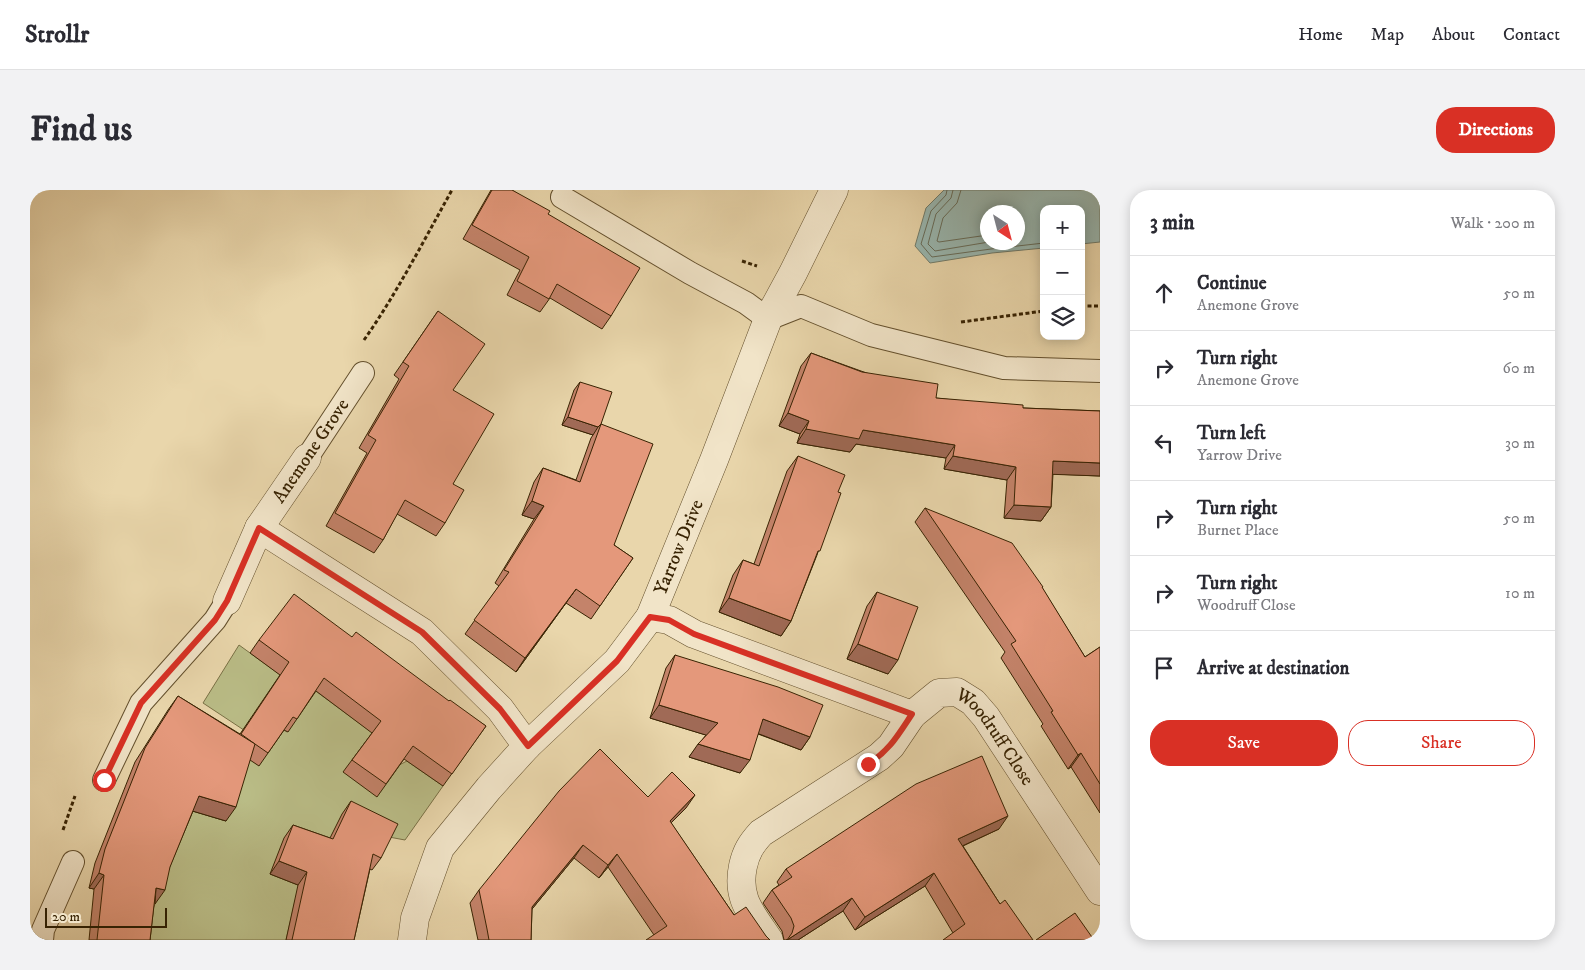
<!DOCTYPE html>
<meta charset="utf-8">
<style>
body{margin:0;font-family:"IM FELL DW Pica",serif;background:#f2f2f3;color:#2b2b33}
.controls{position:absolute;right:15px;top:15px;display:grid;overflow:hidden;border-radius:10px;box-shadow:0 2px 12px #0003}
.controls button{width:45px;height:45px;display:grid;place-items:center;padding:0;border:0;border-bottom:1px solid #e1e1e2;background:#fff;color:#2b2b33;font:25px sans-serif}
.compass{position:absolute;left:950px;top:15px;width:45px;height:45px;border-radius:50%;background:#fff;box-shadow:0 2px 12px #0003;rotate:144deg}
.scale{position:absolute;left:15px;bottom:12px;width:122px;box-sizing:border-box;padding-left:5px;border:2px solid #382303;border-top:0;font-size:14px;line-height:18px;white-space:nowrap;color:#382303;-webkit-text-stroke:4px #f1e4c8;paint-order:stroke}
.stop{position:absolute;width:15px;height:15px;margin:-11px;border:4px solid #d93025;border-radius:50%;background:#fff}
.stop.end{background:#d93025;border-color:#fff;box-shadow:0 1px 5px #0008}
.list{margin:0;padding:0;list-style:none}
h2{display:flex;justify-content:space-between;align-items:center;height:65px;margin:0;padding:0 20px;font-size:21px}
h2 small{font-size:16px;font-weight:400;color:#7c7c81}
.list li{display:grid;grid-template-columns:32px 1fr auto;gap:15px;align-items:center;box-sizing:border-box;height:75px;padding:0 20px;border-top:1px solid #e1e1e2}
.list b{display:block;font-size:19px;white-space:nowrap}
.list p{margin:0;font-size:16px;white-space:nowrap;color:#7c7c81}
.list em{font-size:16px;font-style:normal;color:#7c7c81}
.actions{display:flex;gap:10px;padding:15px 20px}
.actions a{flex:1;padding:11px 0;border:1px solid #d93025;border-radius:20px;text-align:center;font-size:18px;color:#d93025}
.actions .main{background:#d93025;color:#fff}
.icon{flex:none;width:28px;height:28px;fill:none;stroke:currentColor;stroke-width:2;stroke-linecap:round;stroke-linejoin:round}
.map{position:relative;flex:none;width:1070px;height:750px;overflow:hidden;border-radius:20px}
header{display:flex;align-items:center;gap:30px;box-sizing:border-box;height:70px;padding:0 25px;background:#fff;border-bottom:1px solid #e1e1e2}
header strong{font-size:24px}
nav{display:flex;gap:28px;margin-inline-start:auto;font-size:18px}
.intro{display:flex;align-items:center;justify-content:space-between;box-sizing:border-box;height:120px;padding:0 30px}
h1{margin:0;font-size:35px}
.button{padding:12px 22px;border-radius:20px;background:#d93025;color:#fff;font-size:18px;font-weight:700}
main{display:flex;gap:30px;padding:0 30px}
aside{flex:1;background:#fff;border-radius:20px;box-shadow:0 2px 12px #0003}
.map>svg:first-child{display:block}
</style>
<header>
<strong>Strollr</strong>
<nav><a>Home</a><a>Map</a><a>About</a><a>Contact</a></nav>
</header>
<div class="intro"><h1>Find us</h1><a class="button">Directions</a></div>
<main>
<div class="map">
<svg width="1070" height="750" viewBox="0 0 1070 750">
<rect width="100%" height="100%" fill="#e9d6ab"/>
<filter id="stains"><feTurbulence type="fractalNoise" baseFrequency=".004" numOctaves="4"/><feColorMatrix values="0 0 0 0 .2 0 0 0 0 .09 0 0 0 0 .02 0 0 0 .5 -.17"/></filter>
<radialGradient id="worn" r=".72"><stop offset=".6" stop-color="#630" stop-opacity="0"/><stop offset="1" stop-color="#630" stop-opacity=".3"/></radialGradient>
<path fill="#babd87" stroke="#797045" d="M 209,455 L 256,489 L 226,520 L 257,542 L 283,499 L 344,544 L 347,606 L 369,575 L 377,571 L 413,596 L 375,650 L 359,647 L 276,698 L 265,711 L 256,750 L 112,750 L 113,739 L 125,714 L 162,621 L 196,631 L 153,591 L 241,558 L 173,513 Z"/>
<path fill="#99b7b0" stroke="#727c6b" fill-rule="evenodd" d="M 914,0 L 1070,0 L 1070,52 L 1051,54 L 1051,19 L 1014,19 L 1014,58 L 962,63 L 900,73 L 885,56 L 896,18 ZM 958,22 L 988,22 L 988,52 L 958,52 Z"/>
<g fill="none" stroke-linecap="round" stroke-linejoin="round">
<g stroke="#686d5a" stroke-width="1">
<path d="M 917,0 L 916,5 L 901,21 L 891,54 L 902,67 L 961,59 L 1014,53"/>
<path d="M 923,0 L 921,8 L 906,24 L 898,54 L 905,61 L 959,52"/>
<path d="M 931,0 L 927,13 L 913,28 L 907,51 L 909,52 L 958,45"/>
</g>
<g stroke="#64502d" stroke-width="24">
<g id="service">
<path d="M 532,7 L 660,83 L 716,113 L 738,129 L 771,116 L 841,145 L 974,178 L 1070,181"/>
<path d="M 277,268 L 333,183"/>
<path d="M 74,590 L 111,513 L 185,430 L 197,411"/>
<path d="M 12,750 L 13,740 L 43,672"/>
</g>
</g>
<g stroke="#64502d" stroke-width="29">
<g id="minor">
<path d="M 229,338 L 392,442 L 470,519 L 497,556"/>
<path d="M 197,411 L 229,338 L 277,268"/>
<path d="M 620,427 L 639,430 L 664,444 L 882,525"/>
<path id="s1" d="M 382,750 L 385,728 L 410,658 L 459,598 L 497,556 L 587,471 L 620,427 L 684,270 L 738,129 L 763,83 L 804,0"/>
<path id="s2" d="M 739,750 C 722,724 706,709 713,676 C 716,662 721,654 731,643 L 849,567 L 861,556 L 882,525 L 909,503 L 927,502 L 943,512 L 956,527 L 1070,701"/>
</g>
</g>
<g stroke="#382303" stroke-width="3" stroke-dasharray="4 2.5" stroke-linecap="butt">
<path d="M 712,71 L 727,76"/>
<path d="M 1051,116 L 1070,116"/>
<path d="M 931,132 L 1014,121"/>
<path d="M 334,150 C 367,103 394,50 422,0"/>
<path d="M 33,640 L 45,606"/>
</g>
<use href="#service" stroke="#f1e4c8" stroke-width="22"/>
<use href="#minor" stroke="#f1e4c8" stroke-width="28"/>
</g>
<g fill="#c4836a" stroke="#382303">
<path d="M 461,0 L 482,0 L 518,24 L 581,126 L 572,139 L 520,108 L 510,122 L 477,105 L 490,80 L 433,49 Z"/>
<path d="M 408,121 L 423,200 L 423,294 L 415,333 L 406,346 L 367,324 L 353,350 L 344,363 L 296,336 L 337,263 L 329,258 L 369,189 L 364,185 Z"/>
<path d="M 781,163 L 906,208 L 993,218 L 1070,221 L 1070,286 L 1023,284 L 1021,317 L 1011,331 L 974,328 L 977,290 L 914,279 L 916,268 L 826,254 L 820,262 L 767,253 L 770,244 L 749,236 L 771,176 Z"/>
<path d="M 550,192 L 571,234 L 584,355 L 603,368 L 561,429 L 536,413 L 486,482 L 435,444 L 469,396 L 465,393 L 504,329 L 492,325 L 504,292 L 513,278 L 546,290 L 561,248 L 563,245 L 532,235 L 544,200 Z"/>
<path d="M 768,266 L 808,302 L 787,365 L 761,431 L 751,446 L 689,422 L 703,385 L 713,370 L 724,374 L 757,281 Z"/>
<path d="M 895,318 L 1012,398 L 1055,467 L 1070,457 L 1070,623 L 1041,577 L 1038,579 L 1011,536 L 1013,534 L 971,468 L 975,462 L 885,332 Z"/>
<path d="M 847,402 L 858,484 L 817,469 L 837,416 Z"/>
<path d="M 322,447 L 456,536 L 413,596 L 374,569 L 347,607 L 313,582 L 342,543 L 286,501 L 258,542 L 254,540 L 229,576 L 220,570 L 196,631 L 163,621 L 124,714 L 120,750 L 59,750 L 64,699 L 59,698 L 65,673 L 105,572 L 138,520 L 148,506 L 210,544 L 250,485 L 220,463 L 229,450 Z"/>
<path d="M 645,465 L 780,547 L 771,560 L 728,544 L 710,583 L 659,567 L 676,545 L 620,528 L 636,478 Z"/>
<path d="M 618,607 L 656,618 L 641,633 L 704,725 L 736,746 L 624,745 L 578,677 L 569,688 L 544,668 L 502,719 L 501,750 L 448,750 L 440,713 L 449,700 Z"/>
<path d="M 321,611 L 351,668 L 342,680 L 340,679 L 324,750 L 256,750 L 268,695 L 240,684 L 254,648 L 263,635 L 300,648 L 312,624 Z"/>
<path d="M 969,639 L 933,656 L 970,714 L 923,743 L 895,696 L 825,740 L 813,721 L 768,750 L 754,750 L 752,741 L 733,713 L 742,700 L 749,695 L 747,692 L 756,679 Z"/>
</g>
<g fill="#a06a56" stroke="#382303">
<path d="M 758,223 L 779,231 L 770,244 L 749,236 Z"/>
<path d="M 538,227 L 568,237 L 563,245 L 532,235 Z"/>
<path d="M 776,239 L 833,240 L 925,255 L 916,268 L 826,254 L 820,262 L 767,253 Z"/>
<path d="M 923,266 L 986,277 L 977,290 L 914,279 Z"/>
<path d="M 1023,271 L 1070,273 L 1070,286 L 1014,284 Z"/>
<path d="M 502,311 L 514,316 L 504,329 L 492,325 Z"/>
<path d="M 984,315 L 1021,317 L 1011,331 L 974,328 Z"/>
<path d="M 546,399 L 536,413 L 486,482 L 495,468 Z"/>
<path d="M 699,408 L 761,431 L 751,446 L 689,422 Z"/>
<path d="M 828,454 L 868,470 L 858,484 L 817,469 Z"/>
<path d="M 629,515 L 688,533 L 679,546 L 620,528 Z"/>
<path d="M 733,529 L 780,547 L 771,560 L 724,542 Z"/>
<path d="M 668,554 L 720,570 L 710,583 L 659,567 Z"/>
<path d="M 1051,563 L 1041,577 L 1038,579 L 1048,565 Z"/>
<path d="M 665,605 L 656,618 L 630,644 L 640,631 Z"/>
<path d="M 169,606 L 206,617 L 196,631 L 159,620 Z"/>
<path d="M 978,626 L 969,639 L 919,662 L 928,649 Z"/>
<path d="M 553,655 L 544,668 L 493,730 L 502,717 Z"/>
<path d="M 587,664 L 578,677 L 569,688 L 578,675 Z"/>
<path d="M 249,671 L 277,682 L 268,695 L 240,684 Z"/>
<path d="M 69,683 L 74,685 L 64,699 L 59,698 Z"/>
<path d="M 904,683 L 895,696 L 825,740 L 835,727 Z"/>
<path d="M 126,698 L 135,700 L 125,714 Z"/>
<path d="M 822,708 L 813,721 L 768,750 L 757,750 Z"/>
</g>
<g fill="#e4987b" stroke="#382303">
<path d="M 462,0 L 482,0 L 520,21 L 518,24 L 610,78 L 581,126 L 527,94 L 519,109 L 487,91 L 499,67 L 442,35 Z"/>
<path d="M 408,121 L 455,154 L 423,200 L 464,224 L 423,294 L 434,300 L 415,333 L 375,310 L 353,350 L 305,323 L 346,250 L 338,245 L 379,176 L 373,172 Z"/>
<path d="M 781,163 L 832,182 L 908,194 L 906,208 L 993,215 L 993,218 L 1070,221 L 1070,273 L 1023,271 L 1021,317 L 984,315 L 986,277 L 923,266 L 925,255 L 833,240 L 829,249 L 776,239 L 779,231 L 758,223 Z"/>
<path d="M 550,192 L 582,202 L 571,234 L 568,237 L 538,227 Z"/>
<path d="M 571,234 L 623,254 L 584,355 L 603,368 L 570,416 L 546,399 L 495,468 L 444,430 L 479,382 L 474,380 L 514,316 L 502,311 L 513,278 L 550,292 Z"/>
<path d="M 768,266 L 815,285 L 808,302 L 811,303 L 790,361 L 788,361 L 761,431 L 699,408 L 713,370 L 729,376 Z"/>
<path d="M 895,318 L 982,353 L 1013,397 L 1012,397 L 1055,467 L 1070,457 L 1070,594 L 1051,563 L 1048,565 L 1021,522 L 1023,521 L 981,454 L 986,451 Z"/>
<path d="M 847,402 L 888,417 L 868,470 L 828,454 Z"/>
<path d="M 264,404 L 322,447 L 326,442 L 419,511 L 420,510 L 456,536 L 422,584 L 383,556 L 356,594 L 322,570 L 351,531 L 294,488 L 267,529 L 263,527 L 238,563 L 225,554 L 211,544 L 259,472 L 229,450 Z"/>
<path d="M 645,465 L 748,497 L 793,515 L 780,547 L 733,529 L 720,570 L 668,554 L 688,533 L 629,515 Z"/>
<path d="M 148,506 L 225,554 L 206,617 L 169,606 L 140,677 L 135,700 L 126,698 L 120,750 L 67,750 L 74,685 L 69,683 L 75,659 L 115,558 Z"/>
<path d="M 570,559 L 618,607 L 642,582 L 665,605 L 640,631 L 704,725 L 716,717 L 736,746 L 740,750 L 616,750 L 637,736 L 587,664 L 578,675 L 553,655 L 502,717 L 501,750 L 459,750 L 457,739 L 449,700 L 529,601 Z"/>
<path d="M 952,566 L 978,626 L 928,649 L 970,714 L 975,710 L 1003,750 L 913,750 L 935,734 L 904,683 L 835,727 L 822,708 L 757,750 L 756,750 L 757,750 L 762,743 L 764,736 L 761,728 L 742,700 L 762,687 L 756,679 L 886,594 Z"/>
<path d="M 321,611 L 368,634 L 351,668 L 343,664 L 324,750 L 262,750 L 277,682 L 249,671 L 263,635 L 303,649 Z"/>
<path d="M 1045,723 L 1064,750 L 1006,750 Z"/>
</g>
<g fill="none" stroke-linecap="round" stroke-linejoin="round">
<path stroke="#d93025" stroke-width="6" d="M 74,590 L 111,513 L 185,430 L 197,411 L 229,338 L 392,442 L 470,519 L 498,556 L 587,471 L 620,427 L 639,430 L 664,444 L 882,524 C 868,545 860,560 838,574"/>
</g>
<g text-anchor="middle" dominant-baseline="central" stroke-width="4" stroke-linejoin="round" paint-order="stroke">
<g font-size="19" fill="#382303" stroke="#f1e4c8">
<text transform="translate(281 261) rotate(-56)">Anemone Grove</text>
<text stroke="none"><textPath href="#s1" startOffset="485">Yarrow Drive</textPath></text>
<text stroke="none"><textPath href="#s2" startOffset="426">Woodruff Close</textPath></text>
</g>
</g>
<rect width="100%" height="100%" filter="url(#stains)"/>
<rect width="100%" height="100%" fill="url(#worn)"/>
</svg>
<div class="controls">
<button>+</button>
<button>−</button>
<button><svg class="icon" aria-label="layers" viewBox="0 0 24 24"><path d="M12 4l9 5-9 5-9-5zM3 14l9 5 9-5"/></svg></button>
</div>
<svg class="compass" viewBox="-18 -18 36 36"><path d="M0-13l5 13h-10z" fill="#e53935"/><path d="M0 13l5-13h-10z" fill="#7c7c81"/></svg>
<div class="scale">20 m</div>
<div class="stop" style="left:74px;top:590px"></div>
<div class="stop end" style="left:838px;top:574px"></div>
</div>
<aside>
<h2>3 min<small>Walk · 200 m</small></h2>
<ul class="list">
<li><svg class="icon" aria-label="ahead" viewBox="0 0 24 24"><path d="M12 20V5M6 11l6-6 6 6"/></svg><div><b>Continue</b><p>Anemone Grove</p></div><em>50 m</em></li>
<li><svg class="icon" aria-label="right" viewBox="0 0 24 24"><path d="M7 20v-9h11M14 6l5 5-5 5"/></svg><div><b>Turn right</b><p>Anemone Grove</p></div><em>60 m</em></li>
<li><svg class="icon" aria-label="left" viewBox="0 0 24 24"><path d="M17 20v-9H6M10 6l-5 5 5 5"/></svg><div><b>Turn left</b><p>Yarrow Drive</p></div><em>30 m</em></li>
<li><svg class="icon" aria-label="right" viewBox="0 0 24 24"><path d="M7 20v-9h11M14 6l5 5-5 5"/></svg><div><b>Turn right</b><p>Burnet Place</p></div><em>50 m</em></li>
<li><svg class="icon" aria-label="right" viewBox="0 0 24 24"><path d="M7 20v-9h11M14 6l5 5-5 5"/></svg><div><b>Turn right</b><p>Woodruff Close</p></div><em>10 m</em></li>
<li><svg class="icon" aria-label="arrive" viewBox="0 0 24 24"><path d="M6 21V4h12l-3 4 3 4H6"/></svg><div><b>Arrive at destination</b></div></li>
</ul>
<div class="actions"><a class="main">Save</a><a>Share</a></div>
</aside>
</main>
